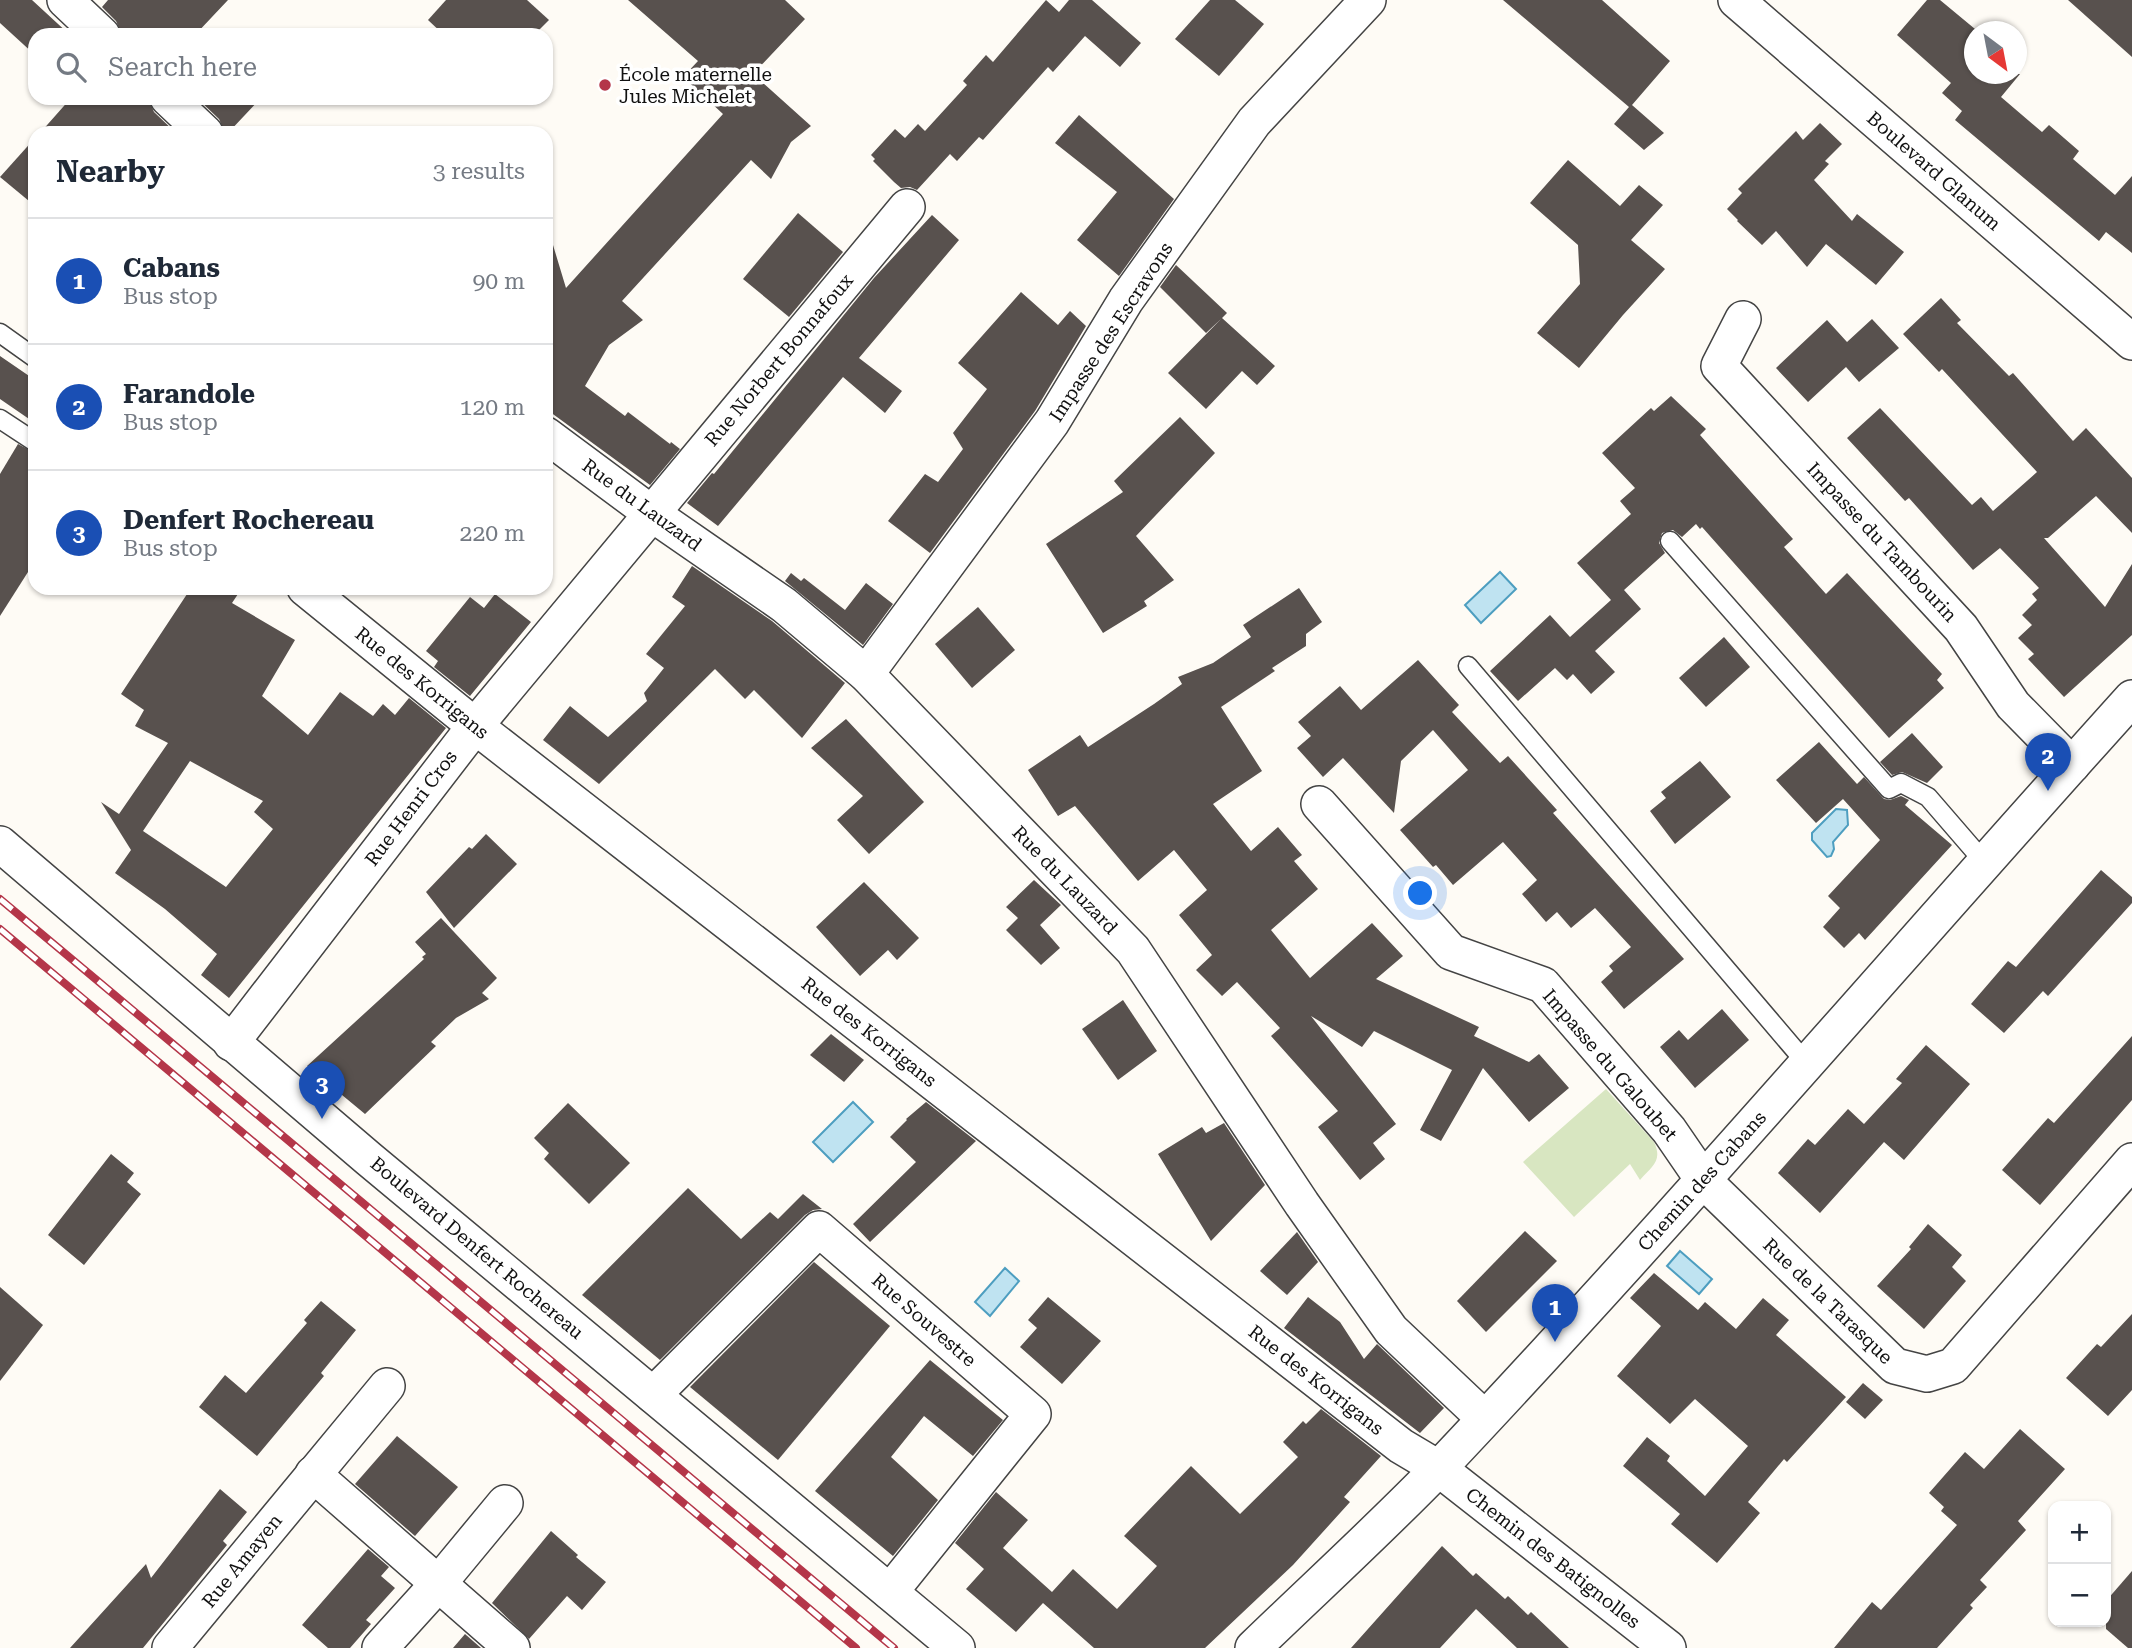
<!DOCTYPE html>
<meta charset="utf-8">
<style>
body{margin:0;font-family:"Roboto Serif",serif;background:#f6f6f7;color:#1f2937}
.controls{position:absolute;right:21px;bottom:21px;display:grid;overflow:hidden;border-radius:14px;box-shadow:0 2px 5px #0004}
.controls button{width:63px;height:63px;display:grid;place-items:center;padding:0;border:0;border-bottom:2px solid #e0e1e3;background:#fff;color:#1f2937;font:35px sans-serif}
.compass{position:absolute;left:1964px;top:21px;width:63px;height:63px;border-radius:50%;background:#fff;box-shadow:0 2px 5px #0004;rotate:148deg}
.you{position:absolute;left:1421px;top:894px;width:24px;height:24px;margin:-18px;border:5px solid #fff;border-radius:50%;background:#1a73e8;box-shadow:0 0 0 10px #1a73e833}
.badge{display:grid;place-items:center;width:46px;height:46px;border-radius:50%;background:#b43649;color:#fff;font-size:23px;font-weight:700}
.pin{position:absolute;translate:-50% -58px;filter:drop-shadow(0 2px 4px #0008)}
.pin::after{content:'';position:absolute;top:37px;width:24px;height:21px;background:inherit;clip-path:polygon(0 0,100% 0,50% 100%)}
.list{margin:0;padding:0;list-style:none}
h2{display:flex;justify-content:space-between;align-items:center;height:91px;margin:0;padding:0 28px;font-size:30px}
h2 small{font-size:23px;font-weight:400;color:#747a83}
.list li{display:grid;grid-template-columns:46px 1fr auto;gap:21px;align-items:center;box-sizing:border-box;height:126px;padding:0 28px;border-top:2px solid #e0e1e3}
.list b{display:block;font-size:26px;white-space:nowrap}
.list p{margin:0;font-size:23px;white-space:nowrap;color:#747a83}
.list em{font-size:23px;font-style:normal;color:#747a83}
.icon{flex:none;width:38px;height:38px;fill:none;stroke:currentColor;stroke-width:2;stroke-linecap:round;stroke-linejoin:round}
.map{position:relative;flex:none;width:2132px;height:1648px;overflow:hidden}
.search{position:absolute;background:#fff;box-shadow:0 2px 5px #0004;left:28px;top:28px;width:525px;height:77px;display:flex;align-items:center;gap:18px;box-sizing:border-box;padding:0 24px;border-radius:21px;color:#747a83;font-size:26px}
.panel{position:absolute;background:#fff;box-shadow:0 2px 5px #0004;left:28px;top:126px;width:525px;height:469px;border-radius:21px}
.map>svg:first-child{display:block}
</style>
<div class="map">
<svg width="2132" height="1648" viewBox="0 0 2132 1648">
<rect width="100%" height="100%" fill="#fefbf5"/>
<path fill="#d8e6c1" d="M 1606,1089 L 1654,1142 C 1663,1161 1652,1166 1640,1180 L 1630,1164 L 1574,1217 L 1523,1162 Z"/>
<g fill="#bfe3f1" stroke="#4d9ec0" stroke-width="2">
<path d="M 1500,572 L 1516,589 L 1481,623 L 1465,605 Z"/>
<path d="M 1836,809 L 1847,810 L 1848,825 L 1833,842 L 1834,849 L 1831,856 L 1827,857 L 1812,840 L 1812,833 Z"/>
<path d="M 853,1102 L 873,1122 L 833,1162 L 813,1142 Z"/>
<path d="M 1680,1251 L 1712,1279 L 1699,1294 L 1667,1266 Z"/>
<path d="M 1005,1268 L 1019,1281 L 990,1316 L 975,1302 Z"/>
</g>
<g fill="#58514e" fill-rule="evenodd">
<path d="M 0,0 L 32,0 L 70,35 L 35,35 L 35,55 L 0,23 Z"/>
<path d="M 108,0 L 228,0 L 195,35 L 122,35 L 116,21 L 102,7 Z"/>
<path d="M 446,0 L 527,0 L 549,20 L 534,35 L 444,35 L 428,20 Z"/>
<path d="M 628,0 L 785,0 L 805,19 L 753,74 L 811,126 L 791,142 L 771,179 L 751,160 L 622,301 L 643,320 L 609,345 L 585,386 L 625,416 L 628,412 L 670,444 L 671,442 L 680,449 L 650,485 L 546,409 L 546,246 L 553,245 L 566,288 L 723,114 L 683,77 L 698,61 Z"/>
<path d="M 1046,0 L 1059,12 L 1069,0 L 1092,0 L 1141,43 L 1120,67 L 1085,36 L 1053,72 L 1048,67 L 983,140 L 979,137 L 957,161 L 950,154 L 917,190 L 910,187 L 901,188 L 894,182 L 873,161 L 875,159 L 871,155 L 895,129 L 905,138 L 918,124 L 925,131 L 967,85 L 963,81 L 986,55 L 993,62 Z"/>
<path d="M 1210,0 L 1235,0 L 1264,24 L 1219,76 L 1175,39 Z"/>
<path d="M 1503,0 L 1602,0 L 1670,61 L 1632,105 L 1664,133 L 1644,150 L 1614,124 L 1629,107 Z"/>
<path d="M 1927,0 L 1940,0 L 1975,29 L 1975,74 L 2020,74 L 2001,97 L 2042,132 L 2049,125 L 2079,151 L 2073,159 L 2115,195 L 2132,176 L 2132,253 L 2106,232 L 2099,241 L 1955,120 L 1962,111 L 1942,93 L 1951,83 L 1897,35 Z"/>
<path d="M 2068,0 L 2132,0 L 2132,57 Z"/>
<path d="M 71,98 L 148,98 L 154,112 L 176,133 L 40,133 Z"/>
<path d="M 197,98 L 261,98 L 228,133 L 225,133 L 219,119 Z"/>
<path d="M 1079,115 L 1174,199 L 1119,276 L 1077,240 L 1117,192 L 1055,143 Z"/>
<path d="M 1820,123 L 1842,144 L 1825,161 L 1829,164 L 1814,180 L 1852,221 L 1857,214 L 1904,252 L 1876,285 L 1826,244 L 1807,267 L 1776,231 L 1762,245 L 1737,221 L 1738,220 L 1727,209 L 1742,193 L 1738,189 L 1796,131 L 1803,140 Z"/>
<path d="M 35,138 L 35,206 L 0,177 Z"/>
<path d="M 1568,160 L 1620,206 L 1639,185 L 1663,205 L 1631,240 L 1665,269 L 1623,315 L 1579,368 L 1537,333 L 1580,284 L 1578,245 L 1530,203 Z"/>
<path d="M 798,213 L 843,252 L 789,317 L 743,279 Z"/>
<path d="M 932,215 L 959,240 L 859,358 L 902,391 L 885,413 L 843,377 L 718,526 L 687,503 L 712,473 L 714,474 L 874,278 Z"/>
<path d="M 1176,265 L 1227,313 L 1222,318 L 1275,366 L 1257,385 L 1242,371 L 1206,409 L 1168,373 L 1221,319 L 1206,333 L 1160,287 Z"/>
<path d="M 1021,292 L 1058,325 L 1070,311 L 1086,326 L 1035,411 L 930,553 L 888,521 L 925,474 L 938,482 L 963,449 L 953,433 L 987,389 L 958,363 Z"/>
<path d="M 1941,298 L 1961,320 L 1957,323 L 2009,376 L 2013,373 L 2073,441 L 2086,428 L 2132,478 L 2132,533 L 2096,496 L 2048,538 L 2044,538 L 2105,607 L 2132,564 L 2132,635 L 2064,697 L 2028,659 L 2034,654 L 2018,638 L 2032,625 L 2022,615 L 2037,600 L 2032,594 L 2039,588 L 2000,548 L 1973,570 L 1909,498 L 1905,501 L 1847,438 L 1880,408 L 1972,505 L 1981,497 L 1993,511 L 2037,472 L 1942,369 L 1939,372 L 1903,334 Z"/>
<path d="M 1872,319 L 1899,348 L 1859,382 L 1846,367 L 1808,402 L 1776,368 L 1827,320 L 1847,342 Z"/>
<path d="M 0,356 L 35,380 L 35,428 L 30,425 L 32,421 L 0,399 Z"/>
<path d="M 1671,396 L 1706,429 L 1700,435 L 1793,539 L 1784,547 L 1826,594 L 1847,573 L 1942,674 L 1937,680 L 1944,688 L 1889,738 L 1702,527 L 1700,529 L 1696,524 L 1682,537 L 1673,530 L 1662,533 L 1659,543 L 1665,553 L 1624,590 L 1641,609 L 1595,651 L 1615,672 L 1591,694 L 1573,674 L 1567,680 L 1555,668 L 1518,701 L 1490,671 L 1550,615 L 1570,637 L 1611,600 L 1577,563 L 1631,514 L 1620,501 L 1635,488 L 1602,453 L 1651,408 L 1654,411 Z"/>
<path d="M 1180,417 L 1215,453 L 1136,536 L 1174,580 L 1144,601 L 1147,606 L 1103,633 L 1046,544 L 1123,492 L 1114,481 Z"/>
<path d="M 18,444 L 35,453 L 35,561 L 0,616 L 0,474 Z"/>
<path d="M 692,566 L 772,621 L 845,683 L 802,738 L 754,690 L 745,699 L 715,669 L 599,784 L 543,740 L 570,706 L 608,737 L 647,701 L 644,693 L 664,668 L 646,654 L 685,606 L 672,597 Z"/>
<path d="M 791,573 L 801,581 L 804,578 L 845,610 L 866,583 L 893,604 L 863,645 L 785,581 Z"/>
<path d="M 191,588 L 242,588 L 232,603 L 295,640 L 262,696 L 308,735 L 340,692 L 373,716 L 383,704 L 395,715 L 409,698 L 446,728 L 229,998 L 201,975 L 217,954 L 165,909 L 115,873 L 131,850 L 101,802 L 119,814 L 168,743 L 135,726 L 144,710 L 121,694 ZM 190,761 L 263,801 L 254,812 L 273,829 L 226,887 L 143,831 Z"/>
<path d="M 1299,588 L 1322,622 L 1306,634 L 1306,646 L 1272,668 L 1275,671 L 1221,707 L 1262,771 L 1213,804 L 1251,851 L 1278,827 L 1302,855 L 1294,861 L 1318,889 L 1271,930 L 1310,978 L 1372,923 L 1403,956 L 1376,979 L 1479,1027 L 1474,1036 L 1529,1062 L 1539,1054 L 1569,1088 L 1529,1122 L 1483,1068 L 1441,1141 L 1420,1130 L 1452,1070 L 1374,1031 L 1362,1047 L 1311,1016 L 1396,1124 L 1373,1143 L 1385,1159 L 1360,1180 L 1318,1127 L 1338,1111 L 1271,1036 L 1280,1028 L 1237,982 L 1222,996 L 1196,970 L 1212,955 L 1179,915 L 1207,890 L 1174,850 L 1138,881 L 1075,806 L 1058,816 L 1028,770 L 1080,735 L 1088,747 L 1154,704 L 1182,684 L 1178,677 L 1213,663 L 1251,637 L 1243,625 Z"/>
<path d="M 495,594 L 531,622 L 470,696 L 434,667 L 438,661 L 426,651 L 470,597 L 484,608 Z"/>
<path d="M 978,607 L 1015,650 L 972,688 L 935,644 Z"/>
<path d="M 1724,637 L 1750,667 L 1706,707 L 1679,678 Z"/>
<path d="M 1418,660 L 1459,705 L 1452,712 L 1500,763 L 1508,756 L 1557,810 L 1553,813 L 1684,959 L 1624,1009 L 1601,982 L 1613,971 L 1609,966 L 1631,947 L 1595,908 L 1571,928 L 1557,912 L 1546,922 L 1522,894 L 1537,880 L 1503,842 L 1453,885 L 1436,865 L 1433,867 L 1400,830 L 1468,770 L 1433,730 L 1401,761 L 1394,813 L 1343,758 L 1323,777 L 1297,748 L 1311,736 L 1298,722 L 1340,686 L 1361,710 Z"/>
<path d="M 846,719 L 924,802 L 869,854 L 837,820 L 863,796 L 811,748 Z"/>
<path d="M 1912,733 L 1943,767 L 1927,783 L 1902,772 L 1892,775 L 1880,762 Z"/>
<path d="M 1819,742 L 1857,784 L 1864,777 L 1884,799 L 1890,800 L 1901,796 L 1909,800 L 1905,805 L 1952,845 L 1865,940 L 1859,933 L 1844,948 L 1823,927 L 1840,908 L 1828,896 L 1880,840 L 1843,799 L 1816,823 L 1776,780 Z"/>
<path d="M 1700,761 L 1731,797 L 1675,844 L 1650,811 L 1666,798 L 1661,792 Z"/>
<path d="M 486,834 L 517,864 L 454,928 L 426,892 L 469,847 L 472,849 Z"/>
<path d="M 2101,870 L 2132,897 L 2132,903 L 2048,996 L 2043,991 L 2004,1033 L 1971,1004 L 2008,961 L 2016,967 Z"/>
<path d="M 1034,880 L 1061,905 L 1040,925 L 1060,948 L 1041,965 L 1006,930 L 1018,918 L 1006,907 Z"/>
<path d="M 864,882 L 919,938 L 897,960 L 888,950 L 860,976 L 816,927 Z"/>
<path d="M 441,918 L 497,978 L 482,993 L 489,999 L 456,1018 L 431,1042 L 436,1046 L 365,1114 L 307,1066 L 424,959 L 422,957 L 426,954 L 415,942 Z"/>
<path d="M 1123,1000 L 1157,1051 L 1118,1080 L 1082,1029 Z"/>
<path d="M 1722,1009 L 1749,1040 L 1695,1088 L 1660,1047 L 1679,1030 L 1688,1040 Z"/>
<path d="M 831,1034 L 864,1060 L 844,1082 L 810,1055 Z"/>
<path d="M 2132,1036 L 2132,1100 L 2040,1205 L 2002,1170 L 2048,1118 L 2054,1123 Z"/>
<path d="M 1926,1045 L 1970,1084 L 1904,1160 L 1884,1142 L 1820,1213 L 1778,1173 L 1808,1139 L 1815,1145 L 1848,1109 L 1864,1124 L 1902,1083 L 1896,1079 Z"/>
<path d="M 926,1102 L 976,1141 L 870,1242 L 853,1224 L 916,1162 L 890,1137 L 907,1120 L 906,1119 Z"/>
<path d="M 568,1103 L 630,1163 L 589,1204 L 544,1159 L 549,1153 L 534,1138 Z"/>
<path d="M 1224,1123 L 1265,1185 L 1211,1241 L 1158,1154 L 1202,1127 L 1206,1133 Z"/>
<path d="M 111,1154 L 134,1173 L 127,1182 L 141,1194 L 84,1265 L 48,1235 Z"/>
<path d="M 688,1188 L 741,1239 L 770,1212 L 778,1219 L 803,1194 L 822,1209 L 813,1210 L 805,1215 L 660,1360 L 582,1295 Z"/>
<path d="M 1928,1224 L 1962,1255 L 1952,1267 L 1966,1281 L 1924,1329 L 1877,1286 L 1911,1249 L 1909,1247 Z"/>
<path d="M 1525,1231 L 1557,1261 L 1486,1332 L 1457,1301 Z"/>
<path d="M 1297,1232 L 1318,1262 L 1287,1295 L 1260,1271 Z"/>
<path d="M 814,1262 L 890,1326 L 778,1460 L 690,1387 Z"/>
<path d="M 1654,1273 L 1698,1310 L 1705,1302 L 1736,1329 L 1763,1298 L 1789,1320 L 1776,1335 L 1846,1397 L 1787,1462 L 1784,1459 L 1748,1502 L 1760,1513 L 1717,1563 L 1671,1524 L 1680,1514 L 1623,1466 L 1647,1437 L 1670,1456 L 1667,1461 L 1705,1496 L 1748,1446 L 1695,1399 L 1670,1424 L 1617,1376 L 1661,1326 L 1630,1298 Z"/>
<path d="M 0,1287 L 43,1325 L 0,1381 Z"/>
<path d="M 1048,1297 L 1101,1341 L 1062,1384 L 1020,1347 L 1037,1328 L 1028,1320 Z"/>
<path d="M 1308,1297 L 1340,1322 L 1364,1359 L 1377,1344 L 1444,1408 L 1420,1433 L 1284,1328 Z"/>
<path d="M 321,1301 L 356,1330 L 321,1373 L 324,1376 L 257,1456 L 199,1407 L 225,1375 L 246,1393 L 307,1323 L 304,1320 Z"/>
<path d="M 2132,1314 L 2132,1390 L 2108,1416 L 2066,1378 L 2097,1344 L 2101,1347 Z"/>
<path d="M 930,1360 L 1003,1420 L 973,1456 L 924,1416 L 891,1457 L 938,1500 L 893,1556 L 815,1491 Z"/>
<path d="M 1863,1383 L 1883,1400 L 1865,1419 L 1846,1402 Z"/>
<path d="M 1321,1409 L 1381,1456 L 1344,1497 L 1350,1502 L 1293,1565 L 1205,1648 L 1094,1648 L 1043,1603 L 1016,1632 L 966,1589 L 984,1569 L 955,1543 L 996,1492 L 1028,1520 L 1003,1548 L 1052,1592 L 1073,1569 L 1117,1609 L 1157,1566 L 1124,1536 L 1191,1466 L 1240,1514 L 1298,1457 L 1283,1442 L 1303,1421 L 1306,1424 Z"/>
<path d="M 2020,1429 L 2065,1469 L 2018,1521 L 2026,1530 L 1980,1580 L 1987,1587 L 1970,1605 L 1973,1608 L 1963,1619 L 1937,1648 L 1834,1648 L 1872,1602 L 1881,1610 L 1957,1525 L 1941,1511 L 1944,1507 L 1929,1493 L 1965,1452 L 1984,1469 Z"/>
<path d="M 397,1436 L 458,1487 L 415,1536 L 355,1484 Z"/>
<path d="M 220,1489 L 247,1512 L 223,1541 L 227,1545 L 143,1648 L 70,1648 L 146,1564 L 151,1578 Z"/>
<path d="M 551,1531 L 578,1555 L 576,1557 L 606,1582 L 582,1610 L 567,1596 L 529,1639 L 492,1603 Z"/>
<path d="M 1442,1546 L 1473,1576 L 1476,1573 L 1505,1599 L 1508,1596 L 1528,1615 L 1531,1612 L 1569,1648 L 1517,1648 L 1476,1609 L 1440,1648 L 1351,1648 Z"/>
<path d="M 368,1549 L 389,1567 L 381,1576 L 395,1588 L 366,1620 L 371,1624 L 350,1648 L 328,1648 L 302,1625 Z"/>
<path d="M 2132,1571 L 2132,1648 L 2128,1648 L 2106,1629 L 2106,1601 Z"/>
<path d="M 465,1634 L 481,1648 L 453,1648 Z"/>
</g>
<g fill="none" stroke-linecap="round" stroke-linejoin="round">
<g stroke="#444" stroke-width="21">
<g id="service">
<path d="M 0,333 L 35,358"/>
<path d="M 0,419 L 35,442"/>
<path d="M 1670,541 L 1889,789 L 1901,783 L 1928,797 L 1985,863"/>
<path d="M 1468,666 L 1807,1064"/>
</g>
</g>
<g stroke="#444" stroke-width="38">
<g id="minor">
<path d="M 65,0 L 102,35"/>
<path d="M 1736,0 L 2132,342"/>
<path d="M 168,98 L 205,133"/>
<path d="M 1743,319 L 1719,366 L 1961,628 L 2013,705 L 2072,765"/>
<path d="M 546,435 L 651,513 L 784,605 L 866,674 L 1133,950 L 1302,1204 L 1391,1330 L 1484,1418"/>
<path d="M 305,588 L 475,726 L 1401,1446 L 1438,1468 L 1668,1648"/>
<path d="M 866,674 L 1052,422 L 1126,300 L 1254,122 L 1368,0"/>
<path d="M 1319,804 L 1451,952 L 1543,985 L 1669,1130 L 1704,1181 L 1895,1366 L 1927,1374 L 1953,1366 L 2132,1161"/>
<path d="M 0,844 L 369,1159 L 957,1648"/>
<path d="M 231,1043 L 475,726 L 907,207"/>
<path d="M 653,1395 L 819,1229 L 1033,1414 L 890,1592"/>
<path d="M 313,1474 L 512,1648"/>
<path d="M 170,1648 L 387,1386"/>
<path d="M 380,1648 L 438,1584 L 505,1503"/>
<path d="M 1253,1648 C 1315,1588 1380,1529 1440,1467 C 1677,1216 1901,954 2132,698"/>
</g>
</g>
<use href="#service" stroke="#fff" stroke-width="18"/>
<use href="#minor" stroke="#fff" stroke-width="35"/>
<g stroke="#b43649" stroke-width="8">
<g id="rail">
<path d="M 0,899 L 894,1648"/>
<path d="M 0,929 L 856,1648"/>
</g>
</g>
<use href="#rail" stroke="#fff" stroke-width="5" stroke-dasharray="16" stroke-linecap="butt"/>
</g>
<circle fill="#b43649" stroke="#fff" stroke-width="2.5" cx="605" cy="85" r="7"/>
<g text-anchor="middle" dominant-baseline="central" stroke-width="7" stroke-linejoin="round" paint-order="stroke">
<g font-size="19" fill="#111" stroke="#fff" text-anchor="start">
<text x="619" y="74">École maternelle<tspan x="619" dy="22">Jules Michelet</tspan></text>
</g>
<g font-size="19" fill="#111" stroke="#fff">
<text transform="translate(1934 171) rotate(41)">Boulevard Glanum</text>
<text transform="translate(1111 332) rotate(-57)">Impasse des Escravons</text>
<text transform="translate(779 360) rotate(-50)">Rue Norbert Bonnafoux</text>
<text transform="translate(642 505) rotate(36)">Rue du Lauzard</text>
<text transform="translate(1882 542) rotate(47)">Impasse du Tambourin</text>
<text transform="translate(422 683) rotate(39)">Rue des Korrigans</text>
<text transform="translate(411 808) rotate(-53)">Rue Henri Cros</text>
<text transform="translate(1065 880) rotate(46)">Rue du Lauzard</text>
<text transform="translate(869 1032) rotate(38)">Rue des Korrigans</text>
<text transform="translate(1610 1065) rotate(49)">Impasse du Galoubet</text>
<text transform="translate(1702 1181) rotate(-48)">Chemin des Cabans</text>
<text transform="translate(477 1248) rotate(40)">Boulevard Denfert Rochereau</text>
<text transform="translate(1828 1301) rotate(44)">Rue de la Tarasque</text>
<text transform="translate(924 1320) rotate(41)">Rue Souvestre</text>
<text transform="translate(1316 1380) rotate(38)">Rue des Korrigans</text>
<text transform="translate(1553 1558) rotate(38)">Chemin des Batignolles</text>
<text transform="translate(242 1561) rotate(-51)">Rue Amayen</text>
</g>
</g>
</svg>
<div class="controls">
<button>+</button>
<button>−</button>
</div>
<svg class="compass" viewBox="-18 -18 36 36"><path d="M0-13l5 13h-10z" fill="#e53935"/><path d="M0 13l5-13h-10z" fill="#747a83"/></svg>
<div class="you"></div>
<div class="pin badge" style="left:1555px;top:1342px;background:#1a4fb4">1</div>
<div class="pin badge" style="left:2048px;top:791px;background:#1a4fb4">2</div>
<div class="pin badge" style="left:322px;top:1119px;background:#1a4fb4">3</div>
<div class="search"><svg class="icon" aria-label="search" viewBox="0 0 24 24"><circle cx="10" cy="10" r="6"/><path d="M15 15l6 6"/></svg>Search here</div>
<section class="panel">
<h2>Nearby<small>3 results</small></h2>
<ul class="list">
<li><span class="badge" style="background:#1a4fb4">1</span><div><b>Cabans</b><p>Bus stop</p></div><em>90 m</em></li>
<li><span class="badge" style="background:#1a4fb4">2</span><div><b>Farandole</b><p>Bus stop</p></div><em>120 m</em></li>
<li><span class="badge" style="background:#1a4fb4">3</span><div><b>Denfert Rochereau</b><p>Bus stop</p></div><em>220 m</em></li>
</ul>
</section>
</div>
